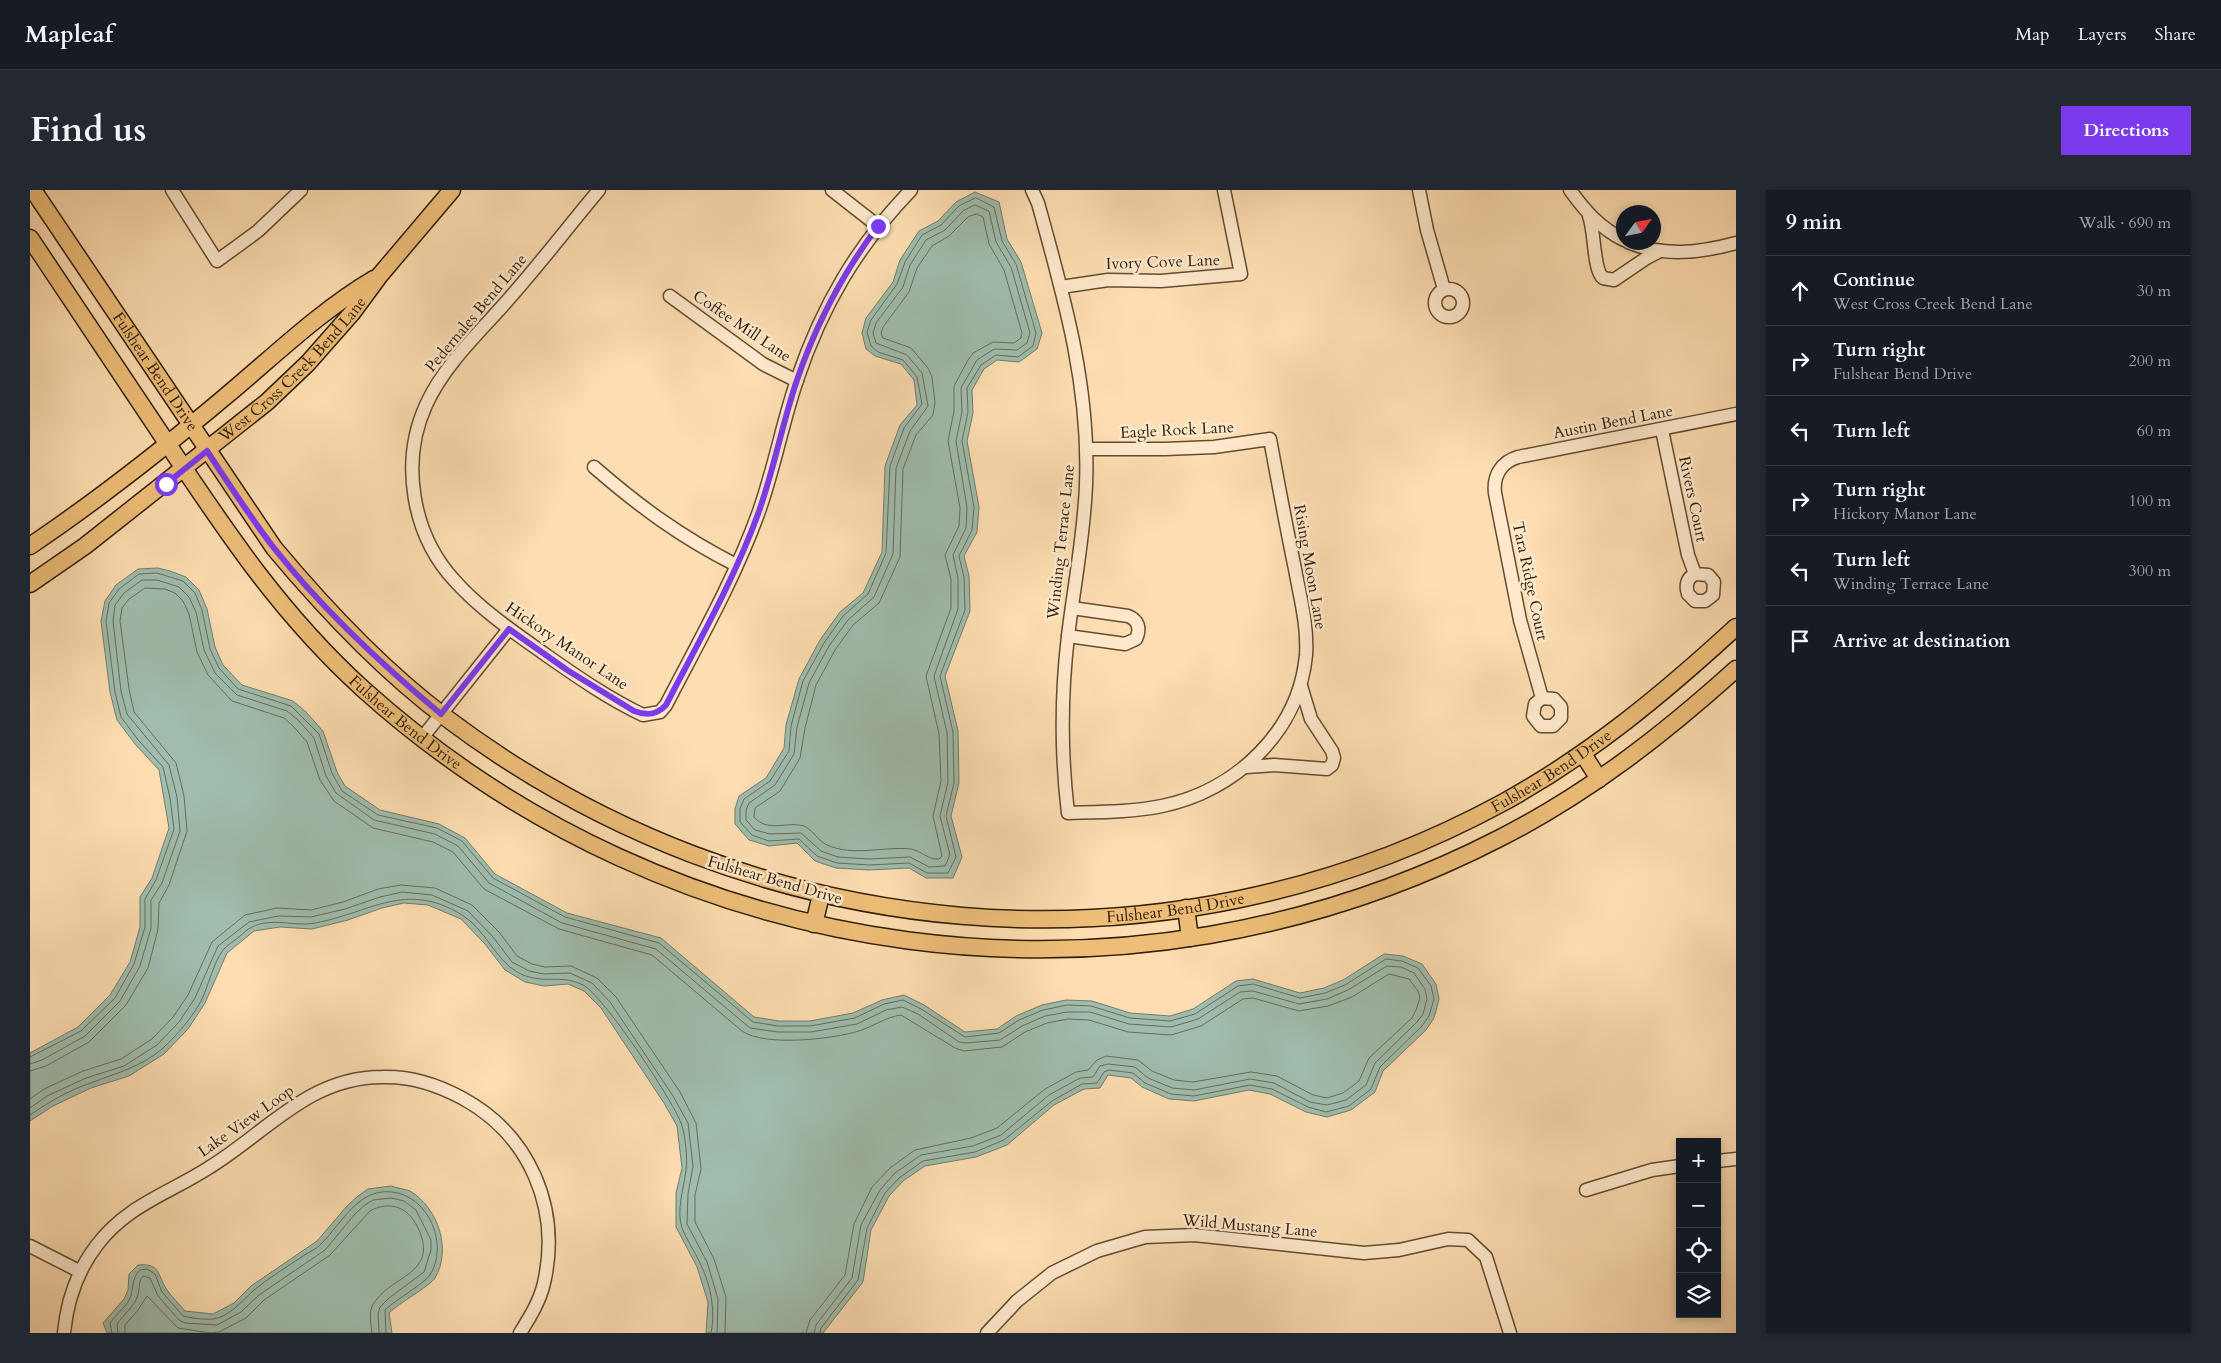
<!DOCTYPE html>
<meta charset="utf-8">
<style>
body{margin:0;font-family:Cardo,serif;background:#242831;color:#f1f3f6}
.controls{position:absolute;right:15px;bottom:15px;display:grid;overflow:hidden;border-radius:0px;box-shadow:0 2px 8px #0003}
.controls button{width:45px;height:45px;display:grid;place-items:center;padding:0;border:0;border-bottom:1px solid #363941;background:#171b24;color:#f1f3f6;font:25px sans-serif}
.compass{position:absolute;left:1586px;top:15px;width:45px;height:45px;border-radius:50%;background:#171b24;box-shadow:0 2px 8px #0003;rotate:57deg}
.stop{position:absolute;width:15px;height:15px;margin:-11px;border:4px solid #7c3aed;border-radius:50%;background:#fff}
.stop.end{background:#7c3aed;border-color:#fff;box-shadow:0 1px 5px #0008}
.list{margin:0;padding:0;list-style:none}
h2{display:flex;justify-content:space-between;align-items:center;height:65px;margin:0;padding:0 20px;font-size:21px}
h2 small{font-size:16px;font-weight:400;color:#9ea1a6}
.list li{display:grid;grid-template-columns:32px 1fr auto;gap:15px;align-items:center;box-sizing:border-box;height:70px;padding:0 20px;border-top:1px solid #363941}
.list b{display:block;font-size:19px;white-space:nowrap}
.list p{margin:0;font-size:16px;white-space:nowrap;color:#9ea1a6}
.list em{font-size:16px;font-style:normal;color:#9ea1a6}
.icon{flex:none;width:28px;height:28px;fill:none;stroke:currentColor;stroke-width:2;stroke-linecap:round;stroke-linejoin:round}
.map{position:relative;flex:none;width:1706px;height:1143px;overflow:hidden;border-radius:0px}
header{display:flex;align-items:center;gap:30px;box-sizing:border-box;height:70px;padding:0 25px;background:#171b24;border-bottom:1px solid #363941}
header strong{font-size:24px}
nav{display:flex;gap:28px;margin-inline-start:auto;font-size:18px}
.intro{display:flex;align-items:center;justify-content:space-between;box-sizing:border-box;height:120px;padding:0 30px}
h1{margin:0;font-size:35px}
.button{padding:12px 22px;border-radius:0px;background:#7c3aed;color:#fff;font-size:18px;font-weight:700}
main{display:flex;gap:30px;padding:0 30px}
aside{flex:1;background:#171b24;border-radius:0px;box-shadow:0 2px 8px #0003}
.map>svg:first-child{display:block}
</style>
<header>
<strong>Mapleaf</strong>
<nav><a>Map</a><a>Layers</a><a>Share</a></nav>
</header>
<div class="intro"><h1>Find us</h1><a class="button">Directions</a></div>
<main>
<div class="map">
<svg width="1706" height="1143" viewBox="0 0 1706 1143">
<rect width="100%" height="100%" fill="#fdddb1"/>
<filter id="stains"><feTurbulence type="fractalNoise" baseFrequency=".004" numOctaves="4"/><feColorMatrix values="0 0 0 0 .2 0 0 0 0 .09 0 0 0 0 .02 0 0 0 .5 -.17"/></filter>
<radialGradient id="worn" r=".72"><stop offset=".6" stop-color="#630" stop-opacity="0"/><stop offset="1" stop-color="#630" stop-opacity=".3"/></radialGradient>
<g fill="#9fbcad" stroke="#727c6a">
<path d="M 945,2 L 969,12 L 977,49 L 991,72 L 1012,143 L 1007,159 L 989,172 L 967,170 L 954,179 L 942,200 L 943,223 L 937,251 L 949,317 L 947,342 L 934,366 L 939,386 L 940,421 L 915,486 L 928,541 L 929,593 L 921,626 L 932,667 L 923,688 L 896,688 L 879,678 L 839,680 L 806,678 L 785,671 L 767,653 L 739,656 L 719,650 L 705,634 L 705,619 L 709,606 L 736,588 L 754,558 L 756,535 L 769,489 L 790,450 L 810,422 L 833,403 L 852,362 L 855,276 L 870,235 L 887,215 L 884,190 L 871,174 L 845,166 L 836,159 L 832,143 L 836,128 L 863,92 L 870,70 L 889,41 L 908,31 L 926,12 Z"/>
<path d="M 128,378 L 140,381 L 156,387 L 169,400 L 177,419 L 185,457 L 193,475 L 212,495 L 263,511 L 276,522 L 293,541 L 307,582 L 315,596 L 350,620 L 409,634 L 435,648 L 465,684 L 537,723 L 631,748 L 724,827 L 749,831 L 780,831 L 823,823 L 852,810 L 874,805 L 894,815 L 935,842 L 967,839 L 986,826 L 1012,815 L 1036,810 L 1062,811 L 1100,823 L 1140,826 L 1163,819 L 1206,791 L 1223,789 L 1270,803 L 1294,798 L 1313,790 L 1354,764 L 1373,766 L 1392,774 L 1406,794 L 1409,809 L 1404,828 L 1396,840 L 1353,881 L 1345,902 L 1321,920 L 1297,927 L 1276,922 L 1240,904 L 1219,900 L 1164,911 L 1139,909 L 1112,897 L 1101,888 L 1078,885 L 1070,898 L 1054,899 L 1024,915 L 977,955 L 946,967 L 895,976 L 873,991 L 859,1006 L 841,1040 L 833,1092 L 793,1143 L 676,1143 L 678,1112 L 667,1077 L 646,1037 L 646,1003 L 652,978 L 647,936 L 634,913 L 571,818 L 554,801 L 538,794 L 514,796 L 495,792 L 475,780 L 455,754 L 431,729 L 398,715 L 374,713 L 352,718 L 318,730 L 282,739 L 250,737 L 224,741 L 197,763 L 175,813 L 158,839 L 134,864 L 99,886 L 61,898 L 23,916 L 0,931 L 0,863 L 48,837 L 80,805 L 100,772 L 110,737 L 110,707 L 122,688 L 139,638 L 129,580 L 105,554 L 87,530 L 80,502 L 71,431 L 75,411 L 86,395 L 108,379 Z"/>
<path d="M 361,996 C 367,998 375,999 380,1001 C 408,1018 422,1059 405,1088 C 400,1096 369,1113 359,1123 L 362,1143 L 77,1143 L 73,1133 L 94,1109 L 98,1100 L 99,1084 L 108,1075 C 131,1073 127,1085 137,1100 C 142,1107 149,1114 155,1121 L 183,1124 L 204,1113 L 221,1096 L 287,1051 L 317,1016 L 328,1006 L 338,999 Z"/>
</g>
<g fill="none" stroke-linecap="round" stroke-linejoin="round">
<g stroke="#676c5a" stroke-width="1">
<path d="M 946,8 L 964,17 L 972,51 L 986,74 L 1006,143 L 1003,156 L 988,167 L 966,165 L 951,175 L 937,198 L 938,222 L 932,251 L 944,317 L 942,340 L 929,366 L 934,387 L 935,420 L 910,486 L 923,542 L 924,593 L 916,626 L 926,667 L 918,683 L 897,683 L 879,673 L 839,675 L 807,673 L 787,666 L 769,649 L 739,651 L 722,645 L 710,632 L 710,619 L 714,609 L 740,591 L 759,561 L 761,536 L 773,491 L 794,453 L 813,426 L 838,404 L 856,363 L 860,276 L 874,238 L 892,214 L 887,187 L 873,170 L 848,162 L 841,156 L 837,142 L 841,130 L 867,94 L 875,72 L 892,45 L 911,35 L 929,16 Z"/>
<path d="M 945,15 L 959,21 L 966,52 L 981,77 L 1000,143 L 997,153 L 987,160 L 964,159 L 947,170 L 931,198 L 932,222 L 926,251 L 937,317 L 936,338 L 923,365 L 928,388 L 928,419 L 904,486 L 917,543 L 918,592 L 910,626 L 920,665 L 915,676 L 899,677 L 880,667 L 839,669 L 808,667 L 791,661 L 771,643 L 740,644 L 725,640 L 716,630 L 716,620 L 719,613 L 745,595 L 764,564 L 767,537 L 779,493 L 799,456 L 818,430 L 844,407 L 863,364 L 866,278 L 880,241 L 898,216 L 892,183 L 877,165 L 846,153 L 843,143 L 846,133 L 873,97 L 880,75 L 896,50 L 915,40 L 933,21 Z"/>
<path d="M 947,24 L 953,27 L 959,54 L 974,80 L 992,143 L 991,148 L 984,153 L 963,152 L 943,163 L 938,170 L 924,196 L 924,221 L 918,251 L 930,318 L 929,336 L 915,365 L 921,389 L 921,418 L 896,486 L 909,544 L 911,591 L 903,626 L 912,666 L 909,669 C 898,670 892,661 881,659 C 853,656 824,667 797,655 C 788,651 783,640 774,636 C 756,631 738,643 724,627 L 725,618 L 750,601 L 770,568 L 775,538 L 786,495 L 805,460 L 823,435 L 849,413 L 870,367 L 873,279 L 886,245 L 903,225 L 905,213 L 902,187 L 898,178 L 881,158 L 853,148 L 851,143 L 853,137 L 879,102 L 887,78 L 902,56 L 919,46 L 938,27 Z"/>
<path d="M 0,867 L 51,841 L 85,808 L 104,774 L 115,737 L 115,709 L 126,690 L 144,639 L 140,608 L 133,577 L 109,551 L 91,527 L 85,502 L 76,431 L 79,413 L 89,399 L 109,384 L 127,383 L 153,391 L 165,403 L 172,420 L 180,459 L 189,478 L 208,499 L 261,516 L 289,544 L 302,583 L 312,601 L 348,625 L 407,638 L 432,651 L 463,688 L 535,727 L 629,753 L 723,832 L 748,836 L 780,836 L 825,828 L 854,814 L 873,810 L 891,819 L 935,847 L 969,843 L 989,830 L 1013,820 L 1037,815 L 1061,816 L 1100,828 L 1140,831 L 1165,824 L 1208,796 L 1223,794 L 1270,808 L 1295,803 L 1315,795 L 1356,769 L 1372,771 L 1388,778 L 1401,796 L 1404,809 L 1399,826 L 1392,836 L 1350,877 L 1341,899 L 1319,916 L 1296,922 L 1278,917 L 1242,899 L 1220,895 L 1164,906 L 1141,904 L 1115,893 L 1103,883 L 1079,880 L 1074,882 L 1067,893 L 1052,894 L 1022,911 L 974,950 L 945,962 L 893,971 L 869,988 L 855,1003 L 837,1038 L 828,1090 L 791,1138 L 790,1143"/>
<path d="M 0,874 L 12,870 L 55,846 L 90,811 L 110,776 L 121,738 L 121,710 L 132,693 L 150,641 L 147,607 L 139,575 L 97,524 L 91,501 L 83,431 L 85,415 L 94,403 L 112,390 L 127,390 L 149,397 L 159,407 L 166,422 L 174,460 L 185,483 L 207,505 L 257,521 L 268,530 L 284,548 L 296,586 L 306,603 L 344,630 L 405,644 L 428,656 L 459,693 L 532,733 L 626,759 L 720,838 L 748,842 L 781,842 L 827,834 L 856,820 L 872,817 L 888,824 L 929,852 L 936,853 L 970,850 L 992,836 L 1015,826 L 1037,822 L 1060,822 L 1099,834 L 1141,837 L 1168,829 L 1210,802 L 1223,801 L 1269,814 L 1297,809 L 1318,800 L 1357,776 L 1371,777 L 1384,783 L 1395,799 L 1397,809 L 1393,824 L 1387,832 L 1345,873 L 1336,895 L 1316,910 L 1297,915 L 1280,912 L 1244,893 L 1220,889 L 1164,900 L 1142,898 L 1118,888 L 1105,877 L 1078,874 L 1070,876 L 1063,887 L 1050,888 L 1019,905 L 971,945 L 943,956 L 891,965 L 865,983 L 850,1000 L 831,1035 L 822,1088 L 786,1135 L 784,1143"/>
<path d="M 0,881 L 16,876 L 59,852 L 96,815 L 118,778 L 128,739 L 129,713 L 139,695 L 157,641 L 154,606 L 146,573 L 104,522 L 99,499 L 90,431 L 92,418 L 99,409 L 115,398 L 135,399 L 145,403 L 153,411 L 159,424 L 167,462 L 178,485 L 202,511 L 254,528 L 263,536 L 277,552 L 290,590 L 304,611 L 343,638 L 403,652 L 423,662 L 454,699 L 529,739 L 622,765 L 712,841 C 735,857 803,849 829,841 C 844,836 856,827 871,825 L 925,858 L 934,861 L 972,857 L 995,842 L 1017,833 L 1038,829 L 1059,830 L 1098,842 L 1141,845 L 1171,836 L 1213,809 L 1223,808 L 1269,821 L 1298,816 L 1322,807 L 1359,784 L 1379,789 L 1388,801 L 1390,808 L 1386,820 L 1382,828 L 1339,868 L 1329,891 L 1313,903 L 1297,908 L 1283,905 L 1247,886 L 1221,882 L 1163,892 L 1144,890 L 1122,881 L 1108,870 L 1076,866 L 1067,870 L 1058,880 L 1046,882 L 1015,899 L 967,938 L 941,948 L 885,960 L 860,978 L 842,997 L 824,1034 L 815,1085 L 780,1130 L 776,1143"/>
<path d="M 0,909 L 14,899 L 53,881 L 91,869 L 122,849 L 143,827 L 158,805 L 182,752 L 215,725 L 247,718 L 281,720 L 313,712 L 348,699 L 371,695 L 405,698 L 442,715 L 469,742 L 487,766 L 502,774 L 515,777 L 541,776 L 567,788 L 586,807 L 650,902 L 666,933 L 671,979 L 665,1005 L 665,1032 L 684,1069 L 696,1107 L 695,1143"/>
<path d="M 0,918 L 17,906 L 56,888 L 94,876 L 127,855 L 149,832 L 165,808 L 188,756 L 219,732 L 248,726 L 281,727 L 315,719 L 350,707 L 372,702 L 402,705 L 438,721 L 463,747 L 482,772 L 499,781 L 514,784 L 540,783 L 562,793 L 580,812 L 643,906 L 658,933 L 663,976 L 658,1004 L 657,1034 L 677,1072 L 688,1109 L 687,1143"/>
<path d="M 0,925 C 19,912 39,900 61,893 C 86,883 111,877 132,859 C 147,845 163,827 172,809 C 179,794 183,774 193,760 C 197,755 204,751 209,747 C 213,744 217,739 222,737 C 242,727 264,737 285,733 C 340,723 376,690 432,725 C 455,739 465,769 487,782 C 512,796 529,783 553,795 C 573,805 642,909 651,933 C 655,942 658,970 656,980 C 654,998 646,1020 652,1038 C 656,1049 664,1060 669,1071 C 680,1092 686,1120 681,1143"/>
<path d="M 82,1143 L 80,1133 C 85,1126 93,1119 98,1112 C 105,1101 100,1089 110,1080 L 117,1079 L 125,1084 L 132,1102 L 153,1126 C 161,1128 174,1130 183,1129 C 199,1127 212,1111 223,1101 C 238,1088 257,1077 273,1066 C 279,1062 287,1059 292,1053 C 312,1033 328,998 362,1002 C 399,1006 419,1055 400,1085 C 395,1093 365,1110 355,1120 L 356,1143"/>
<path d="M 88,1143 L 87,1134 C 94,1124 104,1117 108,1105 C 110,1098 108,1091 113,1086 L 120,1088 L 128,1106 L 149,1130 L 155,1133 L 187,1135 L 211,1122 L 229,1105 L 295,1060 L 325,1024 L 335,1015 L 343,1010 L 361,1008 L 374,1011 L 386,1020 L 401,1050 L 401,1060 L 394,1082 L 359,1108 L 350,1117 L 348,1124 L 349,1143"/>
<path d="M 95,1143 L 95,1135 L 108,1120 L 117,1106 L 148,1138 L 181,1143 L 189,1142 L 216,1128 L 234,1110 L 300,1065 L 340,1021 C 348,1016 360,1014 369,1018 C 378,1021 385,1031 389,1040 C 408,1084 362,1085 344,1113 C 338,1121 341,1133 342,1143"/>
</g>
<g stroke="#624d31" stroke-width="15">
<g id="minor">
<path d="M 142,0 L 187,71 L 228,41 L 271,0"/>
<path d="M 569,0 C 538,37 509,75 477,111 C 449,143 414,175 396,215 C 370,272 382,345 425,391 C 451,420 485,443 516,465 C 546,486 579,509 613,525 L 630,522 L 636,515 C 668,453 704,390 728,324 C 744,280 752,234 767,190 C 792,116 827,56 881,0"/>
<path d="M 802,0 L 848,36"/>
<path d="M 1002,0 L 1008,13 C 1034,107 1060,196 1056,295 C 1054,346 1044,396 1038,446 C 1031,505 1031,565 1038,623 C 1070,622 1102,622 1132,616 C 1206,601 1269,541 1276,465 C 1278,436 1270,407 1265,379 C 1256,336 1248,292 1240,249 L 1184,257 L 1135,259 L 1056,259"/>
<path d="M 1389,0 L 1397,40 L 1414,99"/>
<path d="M 1540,0 C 1555,21 1570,38 1594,50"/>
<path d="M 1559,26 C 1565,41 1563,80 1573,88 L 1584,90 L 1615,69 L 1630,61"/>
<path d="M 1598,52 C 1633,67 1670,63 1706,53"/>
<path d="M 1031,97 L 1078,90 L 1131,91 L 1211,84 L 1194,0"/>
<circle cx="1419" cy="113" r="14"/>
<path d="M 640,106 L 733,174 L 767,191"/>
<path d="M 1632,240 L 1658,365 L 1665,384 L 1678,385 L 1684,392 L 1683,405 L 1675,411 L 1665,411 L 1658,404 C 1655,395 1657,388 1665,384"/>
<path d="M 564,277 C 610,317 651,347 706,375"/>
<path d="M 1038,446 L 1095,454 L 1106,449 C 1111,438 1108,430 1098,426 L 1042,418"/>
<path d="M 1512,508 L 1524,509 L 1531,517 L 1531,528 L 1523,536 L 1511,536 L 1503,526 L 1505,514 L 1512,508 L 1490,430 L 1465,303 C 1463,286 1471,272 1488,267 L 1706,224"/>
<path d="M 392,548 L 479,439"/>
<path d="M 1216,577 L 1244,575 L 1297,579 L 1302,575 L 1304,568 L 1302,561 L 1281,529 L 1271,496"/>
<path d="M 1687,971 L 1706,969"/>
<path d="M 1556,1000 L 1622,980 L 1650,976"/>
<path d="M 0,1056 L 49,1081"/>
<path d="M 34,1143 C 37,1111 47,1081 67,1055 C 97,1015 140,1003 180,977 C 237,942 279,887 352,887 C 380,886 408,895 432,908 C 500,945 531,1018 514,1093 C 510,1111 500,1127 490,1143"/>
<path d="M 957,1143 L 987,1111 L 1022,1083 L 1067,1061 L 1115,1047 L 1164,1045 L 1334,1063 L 1369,1060 L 1418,1049 L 1438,1050 L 1456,1067 L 1480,1143"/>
</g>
</g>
<g stroke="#2f1d06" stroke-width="19">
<g id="major">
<path id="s1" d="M 3,0 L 244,358 C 295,419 351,479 415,527 C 722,759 1134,797 1474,612 C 1561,564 1633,504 1706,437"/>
<path id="s2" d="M 0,48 C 46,117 93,186 139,256 C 199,346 252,425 333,499 C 644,779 1097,840 1470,648 C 1557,604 1634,544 1706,479"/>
<path d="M 0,356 C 68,310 133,259 196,206 C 244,166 290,121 344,89"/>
<path id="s3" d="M 0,394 L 55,356 L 237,212 L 278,173 L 322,123 L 350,85 L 422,0"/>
<path d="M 1553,564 L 1569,589"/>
<path d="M 1156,718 L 1160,748"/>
<path d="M 784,734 L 791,705"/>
</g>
</g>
<use href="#minor" stroke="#fee9cc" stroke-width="12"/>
<use href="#major" stroke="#eebe78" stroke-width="16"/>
</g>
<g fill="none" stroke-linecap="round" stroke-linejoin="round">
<path stroke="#7c3aed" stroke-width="6" d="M 136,294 L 177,261 C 199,294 220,327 244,358 C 293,420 351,474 411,524 L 479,439 L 537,480 L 604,521 C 617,526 627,525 636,515 C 668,453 704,390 728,324 C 744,280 752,234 767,190 C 786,134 813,83 848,36"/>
</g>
<g text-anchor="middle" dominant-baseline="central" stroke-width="5" stroke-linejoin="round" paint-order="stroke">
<g font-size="16" fill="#2f1d06" stroke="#fee9cc">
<text transform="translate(1133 72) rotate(-2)">Ivory Cove Lane</text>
<text transform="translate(446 123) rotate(-50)">Pedernales Bend Lane</text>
<text transform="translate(712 136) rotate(34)">Coffee Mill Lane</text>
<text stroke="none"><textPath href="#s3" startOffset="340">West Cross Creek Bend Lane</textPath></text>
<text stroke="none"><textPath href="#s1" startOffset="219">Fulshear Bend Drive</textPath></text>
<text transform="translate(1583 232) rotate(-11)">Austin Bend Lane</text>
<text transform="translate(1147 240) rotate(-3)">Eagle Rock Lane</text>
<text transform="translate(1663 309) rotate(78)">Rivers Court</text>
<text transform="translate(1031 352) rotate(-84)">Winding Terrace Lane</text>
<text transform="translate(1280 377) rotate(80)">Rising Moon Lane</text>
<text transform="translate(1500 391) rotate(78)">Tara Ridge Court</text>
<text transform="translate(537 456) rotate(34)">Hickory Manor Lane</text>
<text stroke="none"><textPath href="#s2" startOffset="616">Fulshear Bend Drive</textPath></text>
<text stroke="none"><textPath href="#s1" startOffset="1852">Fulshear Bend Drive</textPath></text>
<text transform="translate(745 690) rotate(16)">Fulshear Bend Drive</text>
<text stroke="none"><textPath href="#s1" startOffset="1448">Fulshear Bend Drive</textPath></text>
<text transform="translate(216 931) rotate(-35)">Lake View Loop</text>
<text transform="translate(1220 1036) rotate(5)">Wild Mustang Lane</text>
</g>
</g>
<rect width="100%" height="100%" filter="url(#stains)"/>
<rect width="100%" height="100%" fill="url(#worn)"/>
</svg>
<div class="controls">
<button>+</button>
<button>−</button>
<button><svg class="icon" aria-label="locate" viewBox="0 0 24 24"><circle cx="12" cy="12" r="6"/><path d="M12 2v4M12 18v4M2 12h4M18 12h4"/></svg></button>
<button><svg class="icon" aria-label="layers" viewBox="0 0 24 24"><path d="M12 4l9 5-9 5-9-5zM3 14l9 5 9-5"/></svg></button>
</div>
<svg class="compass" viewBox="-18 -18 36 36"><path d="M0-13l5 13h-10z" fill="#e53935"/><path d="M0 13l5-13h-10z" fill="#9ea1a6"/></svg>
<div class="stop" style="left:136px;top:294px"></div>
<div class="stop end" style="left:848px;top:36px"></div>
</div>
<aside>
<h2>9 min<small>Walk · 690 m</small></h2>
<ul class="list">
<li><svg class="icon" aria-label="ahead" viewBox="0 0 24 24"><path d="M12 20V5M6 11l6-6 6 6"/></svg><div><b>Continue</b><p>West Cross Creek Bend Lane</p></div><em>30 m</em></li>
<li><svg class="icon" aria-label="right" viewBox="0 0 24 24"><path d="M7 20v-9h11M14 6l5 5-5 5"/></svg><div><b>Turn right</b><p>Fulshear Bend Drive</p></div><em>200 m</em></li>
<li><svg class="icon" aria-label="left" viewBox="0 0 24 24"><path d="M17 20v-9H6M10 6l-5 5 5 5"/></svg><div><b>Turn left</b></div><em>60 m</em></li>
<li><svg class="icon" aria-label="right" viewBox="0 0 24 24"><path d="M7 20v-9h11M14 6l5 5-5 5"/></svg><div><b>Turn right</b><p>Hickory Manor Lane</p></div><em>100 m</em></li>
<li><svg class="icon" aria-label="left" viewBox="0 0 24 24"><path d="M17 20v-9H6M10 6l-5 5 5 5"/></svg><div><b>Turn left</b><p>Winding Terrace Lane</p></div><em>300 m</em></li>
<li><svg class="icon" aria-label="arrive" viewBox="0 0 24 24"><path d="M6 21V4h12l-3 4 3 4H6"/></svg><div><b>Arrive at destination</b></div></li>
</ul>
</aside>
</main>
